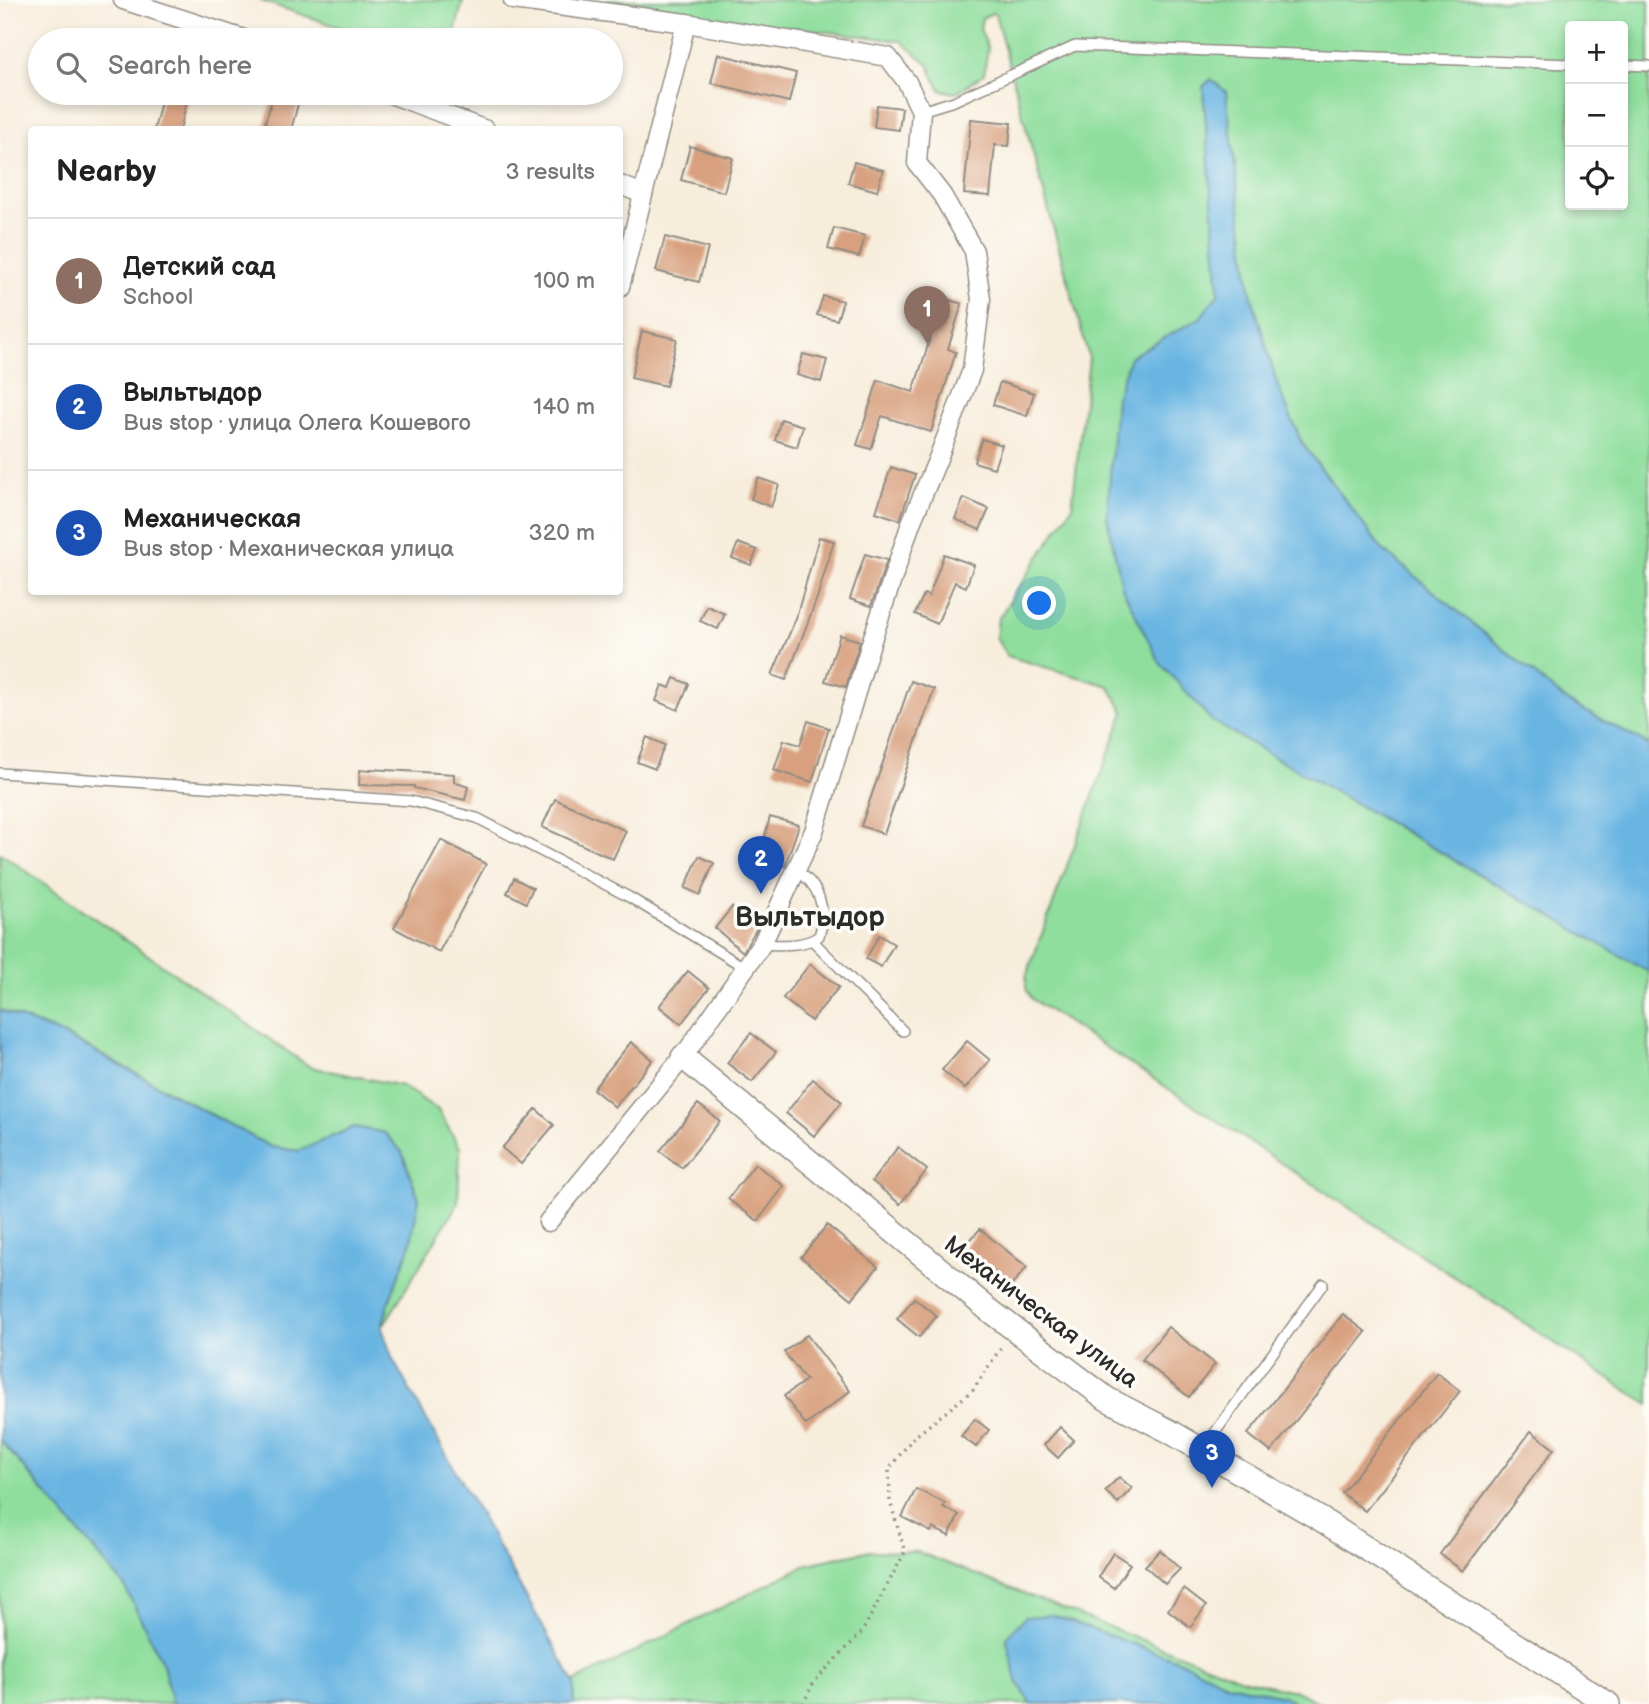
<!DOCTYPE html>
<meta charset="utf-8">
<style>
body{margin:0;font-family:"Balsamiq Sans",sans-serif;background:#f6f6f6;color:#222}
.controls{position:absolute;right:21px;top:21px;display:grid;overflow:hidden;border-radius:7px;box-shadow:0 4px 10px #0003}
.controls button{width:63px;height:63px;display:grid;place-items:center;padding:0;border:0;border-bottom:2px solid #e0e0e0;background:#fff;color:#222;font:35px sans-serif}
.you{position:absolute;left:1040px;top:604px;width:24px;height:24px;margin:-18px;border:5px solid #fff;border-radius:50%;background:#1a73e8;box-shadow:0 0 0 10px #1a73e833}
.badge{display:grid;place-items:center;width:46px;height:46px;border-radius:50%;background:#ea580c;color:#fff;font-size:23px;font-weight:700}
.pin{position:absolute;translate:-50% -58px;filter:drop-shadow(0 2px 4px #0008)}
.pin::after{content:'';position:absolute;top:37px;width:24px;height:21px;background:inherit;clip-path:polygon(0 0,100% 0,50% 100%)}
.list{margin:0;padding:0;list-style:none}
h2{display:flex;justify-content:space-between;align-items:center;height:91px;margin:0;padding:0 28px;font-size:30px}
h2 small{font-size:23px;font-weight:400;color:#767676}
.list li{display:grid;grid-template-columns:46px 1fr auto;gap:21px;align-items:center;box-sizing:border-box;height:126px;padding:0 28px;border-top:2px solid #e0e0e0}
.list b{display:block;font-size:26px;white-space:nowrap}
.list p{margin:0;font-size:23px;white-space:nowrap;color:#767676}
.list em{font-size:23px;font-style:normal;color:#767676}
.icon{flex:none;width:38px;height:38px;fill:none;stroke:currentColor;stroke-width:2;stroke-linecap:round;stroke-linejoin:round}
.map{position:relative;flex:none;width:1649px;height:1704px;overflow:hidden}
.search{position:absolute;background:#fff;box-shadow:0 4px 10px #0003;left:28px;top:28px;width:595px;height:77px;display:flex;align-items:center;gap:18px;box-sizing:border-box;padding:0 24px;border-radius:38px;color:#767676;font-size:26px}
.panel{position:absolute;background:#fff;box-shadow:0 4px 10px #0003;left:28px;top:126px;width:595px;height:469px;border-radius:7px}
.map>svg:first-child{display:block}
</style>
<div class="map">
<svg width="1649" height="1704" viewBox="0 0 1649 1704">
<rect width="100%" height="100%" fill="#fdfcf7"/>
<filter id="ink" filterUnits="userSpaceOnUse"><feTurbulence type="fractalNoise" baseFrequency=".0143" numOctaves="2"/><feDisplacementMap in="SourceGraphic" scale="14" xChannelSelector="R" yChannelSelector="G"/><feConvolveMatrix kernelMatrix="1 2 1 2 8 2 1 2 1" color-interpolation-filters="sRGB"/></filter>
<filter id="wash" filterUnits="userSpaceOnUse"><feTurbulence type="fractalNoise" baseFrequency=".00686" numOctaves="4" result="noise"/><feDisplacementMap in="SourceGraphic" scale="28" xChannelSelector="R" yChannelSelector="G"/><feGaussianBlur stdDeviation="1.57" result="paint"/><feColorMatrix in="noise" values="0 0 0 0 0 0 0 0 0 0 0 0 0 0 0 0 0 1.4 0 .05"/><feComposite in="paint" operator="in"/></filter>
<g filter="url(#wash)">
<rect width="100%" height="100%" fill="#f7eddb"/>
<g fill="#8fde9d" stroke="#5d8464" stroke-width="2" fill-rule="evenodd">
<path d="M 259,0 L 463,0 L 453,40 L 376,40 Z"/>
<path d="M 606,0 L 1649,0 L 1649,745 L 1568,702 L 1382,549 L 1302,443 L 1278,387 L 1250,290 L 1226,92 L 1211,80 L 1203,87 L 1219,293 L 1200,318 L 1130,357 L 1212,721 L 1649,972 L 1649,1405 L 1032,999 L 1026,989 L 1026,977 L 1124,712 L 1109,686 L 1007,656 L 996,638 L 998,619 L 1072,507 L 1089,358 L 995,14 L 992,13 L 982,18 L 980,29 L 988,48 L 984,74 L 956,93 L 940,90 L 928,64 L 901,41 L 691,15 ZM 1570,26 L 1623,26 L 1623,205 L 1570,205 Z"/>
<path d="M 0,853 L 310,1067 L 402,1086 L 438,1110 L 460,1148 L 458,1203 L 382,1328 L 419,1199 L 402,1152 L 385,1133 L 354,1127 L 299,1151 L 271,1147 L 65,1035 L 0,1010 Z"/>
<path d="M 0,1440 L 124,1585 L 163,1664 L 172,1704 L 0,1704 Z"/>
<path d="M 866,1551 L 918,1552 L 1242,1679 L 1298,1692 L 1321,1704 L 1296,1704 L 1283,1696 L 1228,1684 L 1180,1661 L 1052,1615 L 1017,1681 L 1031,1704 L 574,1704 L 574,1682 L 808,1564 Z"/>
</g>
<g fill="#69b5e2" stroke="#4a7086" stroke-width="2">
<path d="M 1211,79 L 1226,92 L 1250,290 L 1278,387 L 1302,443 L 1382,549 L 1568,702 L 1649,745 L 1649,972 L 1212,721 L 1160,663 L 1122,588 L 1107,517 L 1116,398 L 1130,357 L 1200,318 L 1219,293 L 1203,87 Z"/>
<path d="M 0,1010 L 64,1035 L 271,1147 L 299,1151 L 354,1127 L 385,1133 L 402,1152 L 419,1199 L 410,1247 L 389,1301 L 382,1328 L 393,1360 L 574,1682 L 574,1704 L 172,1704 L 163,1664 L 124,1585 L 0,1440 Z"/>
<path d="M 1052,1615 L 1180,1661 L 1228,1684 L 1283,1696 L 1296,1704 L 1031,1704 L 1017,1681 L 1006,1637 L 1025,1617 Z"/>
</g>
<g id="blocks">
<g fill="#d8a07e">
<path d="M 718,54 L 796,73 L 789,102 L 711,83 Z"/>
<path d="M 163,93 L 189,93 L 180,130 L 154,130 Z"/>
<path d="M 274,93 L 301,93 L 291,130 L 263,130 Z"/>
<path d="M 877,105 L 902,108 L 899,130 L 874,127 Z"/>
<path d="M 971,119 L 1011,123 L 1009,146 L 995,145 L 990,196 L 964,194 Z"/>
<path d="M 690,146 L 733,158 L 724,192 L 681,180 Z"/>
<path d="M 854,162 L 883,170 L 877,191 L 848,183 Z"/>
<path d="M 834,228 L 865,236 L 859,257 L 828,249 Z"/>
<path d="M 665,237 L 708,248 L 699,282 L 656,271 Z"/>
<path d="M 823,296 L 843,301 L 837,320 L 817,315 Z"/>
<path d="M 943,298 L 962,304 L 948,349 L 956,352 L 931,432 L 882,416 L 871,449 L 857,445 L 878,380 L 913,392 Z"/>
<path d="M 642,331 L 677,339 L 666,386 L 631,378 Z"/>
<path d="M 803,354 L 827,360 L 821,382 L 797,375 Z"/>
<path d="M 1000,382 L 1034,393 L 1027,416 L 993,405 Z"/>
<path d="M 781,419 L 803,426 L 797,447 L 775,440 Z"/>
<path d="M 982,439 L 1002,445 L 994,468 L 974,462 Z"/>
<path d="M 891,467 L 915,475 L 900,520 L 876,512 Z"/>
<path d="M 758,478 L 779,485 L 771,507 L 751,499 Z"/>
<path d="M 964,498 L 989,509 L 980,530 L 955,519 Z"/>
<path d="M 819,537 L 834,541 L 817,598 L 786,680 L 772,675 L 796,618 Z"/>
<path d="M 738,543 L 757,550 L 751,565 L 732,558 Z"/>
<path d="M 865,554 L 887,560 L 871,606 L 850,599 Z"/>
<path d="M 944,554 L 974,565 L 966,587 L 955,582 L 937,624 L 915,614 L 924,594 L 929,596 Z"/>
<path d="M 707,606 L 725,614 L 718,629 L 700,621 Z"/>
<path d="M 840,635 L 860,641 L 846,687 L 825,681 Z"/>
<path d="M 674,678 L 689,684 L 678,710 L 656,701 L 662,685 L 670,688 Z"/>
<path d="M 911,681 L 934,689 L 884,834 L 861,826 Z"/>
<path d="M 808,721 L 829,728 L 812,782 L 774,770 L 784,740 L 800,745 Z"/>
<path d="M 647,737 L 665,745 L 655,769 L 637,762 Z"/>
<path d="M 370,769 L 454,774 L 454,782 L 468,787 L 465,800 L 414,788 L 414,786 L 359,785 L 360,770 L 370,771 Z"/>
<path d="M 555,799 L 626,831 L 613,859 L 542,827 Z"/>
<path d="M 770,817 L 799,825 L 785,866 L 759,858 Z"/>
<path d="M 441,840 L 486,864 L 439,952 L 394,928 Z"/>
<path d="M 699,856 L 714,863 L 700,895 L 685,888 Z"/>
<path d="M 514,878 L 533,888 L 526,903 L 507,893 Z"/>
<path d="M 732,907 L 757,928 L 743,952 L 715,928 Z"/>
<path d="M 879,935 L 894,944 L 881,967 L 866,959 Z"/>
<path d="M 810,964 L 839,987 L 811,1021 L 783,998 Z"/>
<path d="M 688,971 L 709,988 L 681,1024 L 659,1006 Z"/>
<path d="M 751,1033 L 776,1052 L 752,1082 L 727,1063 Z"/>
<path d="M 967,1041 L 990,1060 L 965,1089 L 942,1070 Z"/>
<path d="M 631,1042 L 653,1060 L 615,1107 L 593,1089 Z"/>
<path d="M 813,1079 L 842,1102 L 814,1136 L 786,1113 Z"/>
<path d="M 698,1104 L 720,1121 L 682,1168 L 660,1151 Z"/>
<path d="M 536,1109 L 554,1125 L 521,1164 L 502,1148 Z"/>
<path d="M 898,1147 L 927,1170 L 900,1204 L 872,1181 Z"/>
<path d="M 755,1164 L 784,1186 L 758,1221 L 728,1199 Z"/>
<path d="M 827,1225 L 878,1267 L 852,1299 L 801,1257 Z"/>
<path d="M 980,1229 L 1027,1267 L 1011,1286 L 964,1247 Z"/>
<path d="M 914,1298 L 937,1316 L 919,1337 L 897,1319 Z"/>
<path d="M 1343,1314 L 1366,1332 L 1271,1452 L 1248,1434 Z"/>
<path d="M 1168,1327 L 1215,1364 L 1189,1397 L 1142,1360 Z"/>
<path d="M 807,1335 L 850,1391 L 806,1425 L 784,1396 L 806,1380 L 784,1352 Z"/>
<path d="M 1437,1373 L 1460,1391 L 1365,1511 L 1342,1493 Z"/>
<path d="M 975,1419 L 989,1430 L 976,1447 L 961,1436 Z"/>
<path d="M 1060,1427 L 1074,1440 L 1058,1458 L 1044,1445 Z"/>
<path d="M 1531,1431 L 1554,1449 L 1463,1571 L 1440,1554 Z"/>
<path d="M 1119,1477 L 1132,1488 L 1118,1503 L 1105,1491 Z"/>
<path d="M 916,1489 L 945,1503 L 943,1507 L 959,1515 L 949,1536 L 933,1528 L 931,1532 L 902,1517 Z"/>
<path d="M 1160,1550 L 1180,1569 L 1165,1584 L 1145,1566 Z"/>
<path d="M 1113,1553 L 1130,1564 L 1114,1588 L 1098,1577 Z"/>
<path d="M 1184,1589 L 1206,1606 L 1190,1627 L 1168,1610 Z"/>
</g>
</g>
</g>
<g filter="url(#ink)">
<use href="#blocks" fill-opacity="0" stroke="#918c83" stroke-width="2"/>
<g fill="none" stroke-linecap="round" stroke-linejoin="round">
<g stroke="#918c83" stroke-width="12">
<g id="lane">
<path d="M 1623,65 L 1649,66"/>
<path d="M 921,111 L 954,101 L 1075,46 L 1570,64"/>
<path d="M 0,773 L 411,801 L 477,818 L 629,897 L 744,967"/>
<path d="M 813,941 L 903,1031"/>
<path d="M 762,944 C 780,945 804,947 819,936 C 828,911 819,883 796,871"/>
<path d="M 1203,1449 L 1323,1284"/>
</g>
</g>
<g stroke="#918c83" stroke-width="21">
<g id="street">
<path d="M 123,0 L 247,40"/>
<path d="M 513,0 L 686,23 L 888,57 L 907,82 L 921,111 L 917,163 L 942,195 L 974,251 L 981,299 L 972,370 L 937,461 L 911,523 L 871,643 L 814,831 L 762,944 L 683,1057 L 548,1222"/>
<path d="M 388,93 L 486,130"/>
<path d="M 620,185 L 643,194"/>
<path d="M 620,287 L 686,23"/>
</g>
</g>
<g stroke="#918c83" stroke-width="26">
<path id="secondary" d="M 683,1057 L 989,1310 L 1107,1399 L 1169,1431 L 1322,1520 L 1608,1704"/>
</g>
<path stroke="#918c83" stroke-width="3.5" stroke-dasharray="2 5" stroke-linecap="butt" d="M 803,1704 L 814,1682 L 862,1632 L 905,1552 L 890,1501 L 889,1469 L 912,1439 L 973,1390 L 1002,1346"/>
<use href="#lane" stroke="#fff" stroke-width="9"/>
<use href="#street" stroke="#fff" stroke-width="18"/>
<use href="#secondary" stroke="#fff" stroke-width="23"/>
</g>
</g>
<g text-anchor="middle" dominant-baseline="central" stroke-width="7" stroke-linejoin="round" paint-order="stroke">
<g font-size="24" fill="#2b2b2b" stroke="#fdfcf7">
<text transform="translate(1041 1312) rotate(37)">Механическая улица</text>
</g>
<g font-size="28" font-weight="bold" fill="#2b2b2b" stroke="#fdfcf7">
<text x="810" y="917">Выльтыдор</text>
</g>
</g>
</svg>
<div class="controls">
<button>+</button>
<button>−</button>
<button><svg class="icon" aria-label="locate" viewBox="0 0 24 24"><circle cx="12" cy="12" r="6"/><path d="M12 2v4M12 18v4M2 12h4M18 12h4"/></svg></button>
</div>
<div class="you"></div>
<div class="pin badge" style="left:927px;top:344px;background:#8d6e63">1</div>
<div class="pin badge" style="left:761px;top:894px;background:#1a4fb4">2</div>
<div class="pin badge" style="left:1212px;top:1488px;background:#1a4fb4">3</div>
<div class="search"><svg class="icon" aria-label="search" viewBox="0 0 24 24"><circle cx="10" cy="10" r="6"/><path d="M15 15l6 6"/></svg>Search here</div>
<section class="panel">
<h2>Nearby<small>3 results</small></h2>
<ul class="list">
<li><span class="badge" style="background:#8d6e63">1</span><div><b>Детский сад</b><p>School</p></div><em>100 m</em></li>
<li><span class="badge" style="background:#1a4fb4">2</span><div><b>Выльтыдор</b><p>Bus stop · улица Олега Кошевого</p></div><em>140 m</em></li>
<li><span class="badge" style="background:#1a4fb4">3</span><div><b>Механическая</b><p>Bus stop · Механическая улица</p></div><em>320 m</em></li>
</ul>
</section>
</div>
